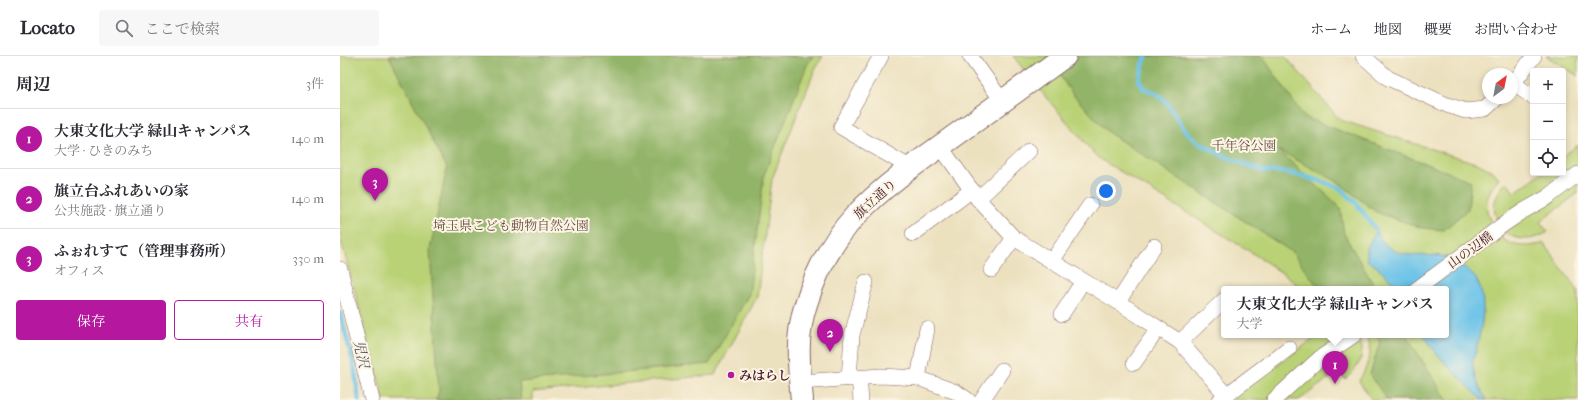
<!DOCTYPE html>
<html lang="ja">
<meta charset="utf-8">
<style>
body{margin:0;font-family:"IM FELL French Canon","Noto Serif JP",serif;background:#f7f7f7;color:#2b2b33}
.controls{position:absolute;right:12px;top:12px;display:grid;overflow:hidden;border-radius:4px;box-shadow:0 2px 6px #0003}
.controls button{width:36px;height:36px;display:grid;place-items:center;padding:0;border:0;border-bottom:1px solid #e1e1e2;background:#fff;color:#2b2b33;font:20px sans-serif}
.compass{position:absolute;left:1142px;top:12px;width:36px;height:36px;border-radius:50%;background:#fff;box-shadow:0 2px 6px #0003;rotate:32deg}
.you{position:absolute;left:766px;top:135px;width:14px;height:14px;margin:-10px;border:3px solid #fff;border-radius:50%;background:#1a73e8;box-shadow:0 0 0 6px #1a73e833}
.badge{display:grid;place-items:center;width:26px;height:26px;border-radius:50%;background:#b5179e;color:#fff;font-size:13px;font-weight:700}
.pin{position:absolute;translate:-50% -33px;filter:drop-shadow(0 1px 2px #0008)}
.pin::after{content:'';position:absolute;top:21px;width:14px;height:12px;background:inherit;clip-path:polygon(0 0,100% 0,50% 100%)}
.popup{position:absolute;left:881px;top:230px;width:228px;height:52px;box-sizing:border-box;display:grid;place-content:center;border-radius:4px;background:#fff;filter:drop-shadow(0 1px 3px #0005);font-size:13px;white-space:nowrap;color:#7c7c81}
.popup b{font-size:15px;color:#2b2b33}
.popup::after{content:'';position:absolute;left:50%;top:100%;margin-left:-8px;border:8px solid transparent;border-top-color:#fff}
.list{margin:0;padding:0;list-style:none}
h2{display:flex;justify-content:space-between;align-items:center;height:52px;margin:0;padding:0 16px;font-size:17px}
h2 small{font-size:13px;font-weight:400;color:#7c7c81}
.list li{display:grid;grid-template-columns:26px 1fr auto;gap:12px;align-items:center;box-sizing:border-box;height:60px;padding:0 16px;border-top:1px solid #e1e1e2}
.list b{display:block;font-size:15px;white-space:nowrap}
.list p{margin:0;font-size:13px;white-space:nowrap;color:#7c7c81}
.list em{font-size:13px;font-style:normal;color:#7c7c81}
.actions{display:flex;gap:8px;padding:12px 16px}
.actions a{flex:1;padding:9px 0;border:1px solid #b5179e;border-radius:4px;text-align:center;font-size:14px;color:#b5179e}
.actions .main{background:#b5179e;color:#fff}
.icon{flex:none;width:22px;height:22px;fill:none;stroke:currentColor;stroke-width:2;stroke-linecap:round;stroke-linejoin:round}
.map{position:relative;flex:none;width:1238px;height:344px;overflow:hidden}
header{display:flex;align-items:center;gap:24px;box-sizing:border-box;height:56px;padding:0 20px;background:#fff;border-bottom:1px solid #e1e1e2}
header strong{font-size:19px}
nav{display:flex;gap:22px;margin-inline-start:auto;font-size:14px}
.search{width:280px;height:36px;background:#f7f7f7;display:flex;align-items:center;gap:10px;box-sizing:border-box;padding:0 14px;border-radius:4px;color:#7c7c81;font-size:15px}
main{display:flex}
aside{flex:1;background:#fff}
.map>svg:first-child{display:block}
</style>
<header>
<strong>Locato</strong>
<div class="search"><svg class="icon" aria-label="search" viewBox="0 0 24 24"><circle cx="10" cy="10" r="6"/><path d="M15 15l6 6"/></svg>ここで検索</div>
<nav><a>ホーム</a><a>地図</a><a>概要</a><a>お問い合わせ</a></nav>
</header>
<main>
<aside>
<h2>周辺<small>3件</small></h2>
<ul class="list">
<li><span class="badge">1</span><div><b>大東文化大学 緑山キャンパス</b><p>大学 · ひきのみち</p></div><em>140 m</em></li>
<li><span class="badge">2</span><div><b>旗立台ふれあいの家</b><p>公共施設 · 旗立通り</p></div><em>140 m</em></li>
<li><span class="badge">3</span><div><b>ふぉれすて（管理事務所）</b><p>オフィス</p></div><em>330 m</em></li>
</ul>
<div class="actions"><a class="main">保存</a><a>共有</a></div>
</aside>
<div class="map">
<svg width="1238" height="344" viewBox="0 0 1238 344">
<rect width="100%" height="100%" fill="#fcf5e5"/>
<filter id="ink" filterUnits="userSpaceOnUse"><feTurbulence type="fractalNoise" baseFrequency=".025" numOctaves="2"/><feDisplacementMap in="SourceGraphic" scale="8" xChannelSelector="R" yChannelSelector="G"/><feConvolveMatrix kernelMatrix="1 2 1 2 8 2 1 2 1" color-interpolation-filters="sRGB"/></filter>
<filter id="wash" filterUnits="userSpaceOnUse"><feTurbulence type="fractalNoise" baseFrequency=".012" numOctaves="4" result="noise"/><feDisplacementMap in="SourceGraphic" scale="16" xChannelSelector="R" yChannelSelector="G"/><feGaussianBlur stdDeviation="0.9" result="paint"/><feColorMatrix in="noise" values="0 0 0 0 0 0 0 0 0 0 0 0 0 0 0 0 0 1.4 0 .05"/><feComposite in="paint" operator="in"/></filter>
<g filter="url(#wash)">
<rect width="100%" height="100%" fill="#ece1bf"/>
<g fill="#b9d276" stroke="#827850">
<path d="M 0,0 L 483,0 L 475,13 L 432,123 L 417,241 L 375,319 L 193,336 L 193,344 L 44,344 L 0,181 Z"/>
<path d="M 673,0 L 945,0 L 1000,64 L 1139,108 L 1154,116 L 1159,122 C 1145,139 1142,154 1155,172 C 1158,176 1160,180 1163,183 C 1173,192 1192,191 1204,187 L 1238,235 L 1238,344 L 1032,344 L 1019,325 C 1027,311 1036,294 1025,279 L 1106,279 L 1106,233 L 961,233 L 948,221 L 917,200 L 757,101 L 704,39 Z"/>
<path d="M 1206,0 L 1238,0 L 1238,20 Z"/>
<path d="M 1238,89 L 1238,137 L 1200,166 L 1208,176 C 1199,181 1189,185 1178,182 C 1158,178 1148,153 1159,136 C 1161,132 1163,129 1167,126 L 1174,137 L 1201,117 L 1223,117 L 1223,100 Z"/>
<path d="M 979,279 L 1017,279 C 1028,295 1019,313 1005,323 L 999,315 L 959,344 L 889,344 Z"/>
</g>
<g fill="#92b467" stroke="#6e6a49">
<path d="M 49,0 L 473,0 L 467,9 L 424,119 L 409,238 L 369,308 L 179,326 L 181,344 L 96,344 L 99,335 L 90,194 L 107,112 Z"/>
<path d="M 706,0 L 922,0 L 964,61 L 1131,125 L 1128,153 L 1104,174 L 1082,172 L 1036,156 L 998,126 L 938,94 L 1000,151 L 1004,178 L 1036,233 L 993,233 L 976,228 L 952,196 L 769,77 L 734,40 Z"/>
<path d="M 1036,279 L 1066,279 L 1107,344 L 1047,344 L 1030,319 L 1040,286 Z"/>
</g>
<path fill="#6bc2e8" stroke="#5a708a" d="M 1036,174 C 1038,178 1041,183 1044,187 C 1063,206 1085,196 1108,201 C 1115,202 1132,217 1136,223 C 1149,244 1141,273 1136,295 C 1135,300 1132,305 1133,310 C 1134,322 1141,333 1146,344 L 1142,344 C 1122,323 1098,304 1084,279 L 1106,279 L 1106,233 L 1059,233 L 1041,214 L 1027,204 L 1027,192 Z"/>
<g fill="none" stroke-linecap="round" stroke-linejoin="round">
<g stroke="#6bc2e8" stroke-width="4.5">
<path d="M 806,0 L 799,23 L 803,32 L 816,37 L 827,47 L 844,73 L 857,86 L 889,102 L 923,115 L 946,116 L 981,125 L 1000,132 L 1016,147 L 1036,174"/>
<path d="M 0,257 L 14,309 L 19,344"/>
</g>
</g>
</g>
<g filter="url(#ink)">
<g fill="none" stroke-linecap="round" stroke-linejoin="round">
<g stroke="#83635f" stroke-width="16">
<g id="street">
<path d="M 541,0 L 501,71 L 571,112"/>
<path d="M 630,0 L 663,46"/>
<path d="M 1023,0 L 1048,22 L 1107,49 L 1126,55 L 1145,53 L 1157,42"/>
<path d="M 1174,28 L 1193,41"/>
<path d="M 1172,29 L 1194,0"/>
<path d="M 600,90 L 638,143 L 674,182 L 778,246 L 840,286 L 886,339"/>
<path d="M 638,143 L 689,95"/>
<path d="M 573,178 L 632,134"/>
<path d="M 712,205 L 750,149"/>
<path d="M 0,213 L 32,344"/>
<path d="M 651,214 L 674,182"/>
<path d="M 1077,233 L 1164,168 L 1185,154 L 1208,141 L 1238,118"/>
<path d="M 778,246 L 814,190"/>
<path d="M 722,258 L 743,225"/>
<path d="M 840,286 L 884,244"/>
<path d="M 794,307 L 818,273"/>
<path d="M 519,322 L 521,344"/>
<path d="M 578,322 L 587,273"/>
<path d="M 509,323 L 512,279 L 526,226"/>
<path d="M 461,326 L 541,320 L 578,322 L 616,336 L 628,344"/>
<path d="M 642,344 L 662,314"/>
<path d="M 880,344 L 949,292"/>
<path d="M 934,344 L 980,302 L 1014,279"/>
</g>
</g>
<g stroke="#83635f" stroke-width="24">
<path id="secondary" d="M 462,344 C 459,311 455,281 466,248 C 476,216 493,184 516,159 C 546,127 584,102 620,76 C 655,51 690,25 725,0"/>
</g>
<use href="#street" stroke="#fff" stroke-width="15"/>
<use href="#secondary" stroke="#fff" stroke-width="22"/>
</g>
</g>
<circle fill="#b5179e" stroke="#fcf5e5" stroke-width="1.5" cx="391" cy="319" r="4"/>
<g text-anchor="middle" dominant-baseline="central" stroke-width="4" stroke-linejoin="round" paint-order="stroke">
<g font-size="13" fill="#664c3e" stroke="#fcf5e5">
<text x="904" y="89">千年谷公園</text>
<text x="171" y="169">埼玉県こども動物自然公園</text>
</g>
<g font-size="13" fill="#4a1f2b" stroke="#fcf5e5">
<text transform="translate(535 143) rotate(-42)">旗立通り</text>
<text transform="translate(1130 194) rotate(-36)">山の辺橋</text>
</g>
<g font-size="13" font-weight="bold" fill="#4a1f2b" stroke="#fcf5e5" text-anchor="start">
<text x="399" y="319">みはらし</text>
</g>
<g font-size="14" font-style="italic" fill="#545064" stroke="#fcf5e5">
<text transform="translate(21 298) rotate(77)">児沢</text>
</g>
</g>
</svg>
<div class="controls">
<button>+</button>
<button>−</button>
<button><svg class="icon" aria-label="locate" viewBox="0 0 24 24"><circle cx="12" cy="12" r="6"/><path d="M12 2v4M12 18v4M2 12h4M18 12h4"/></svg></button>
</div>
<svg class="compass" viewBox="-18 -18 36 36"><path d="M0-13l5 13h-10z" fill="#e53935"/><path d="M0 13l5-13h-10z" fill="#7c7c81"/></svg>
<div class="you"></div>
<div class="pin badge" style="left:995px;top:328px">1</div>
<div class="popup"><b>大東文化大学 緑山キャンパス</b>大学</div>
<div class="pin badge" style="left:490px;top:296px">2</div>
<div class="pin badge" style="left:35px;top:145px">3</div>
</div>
</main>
